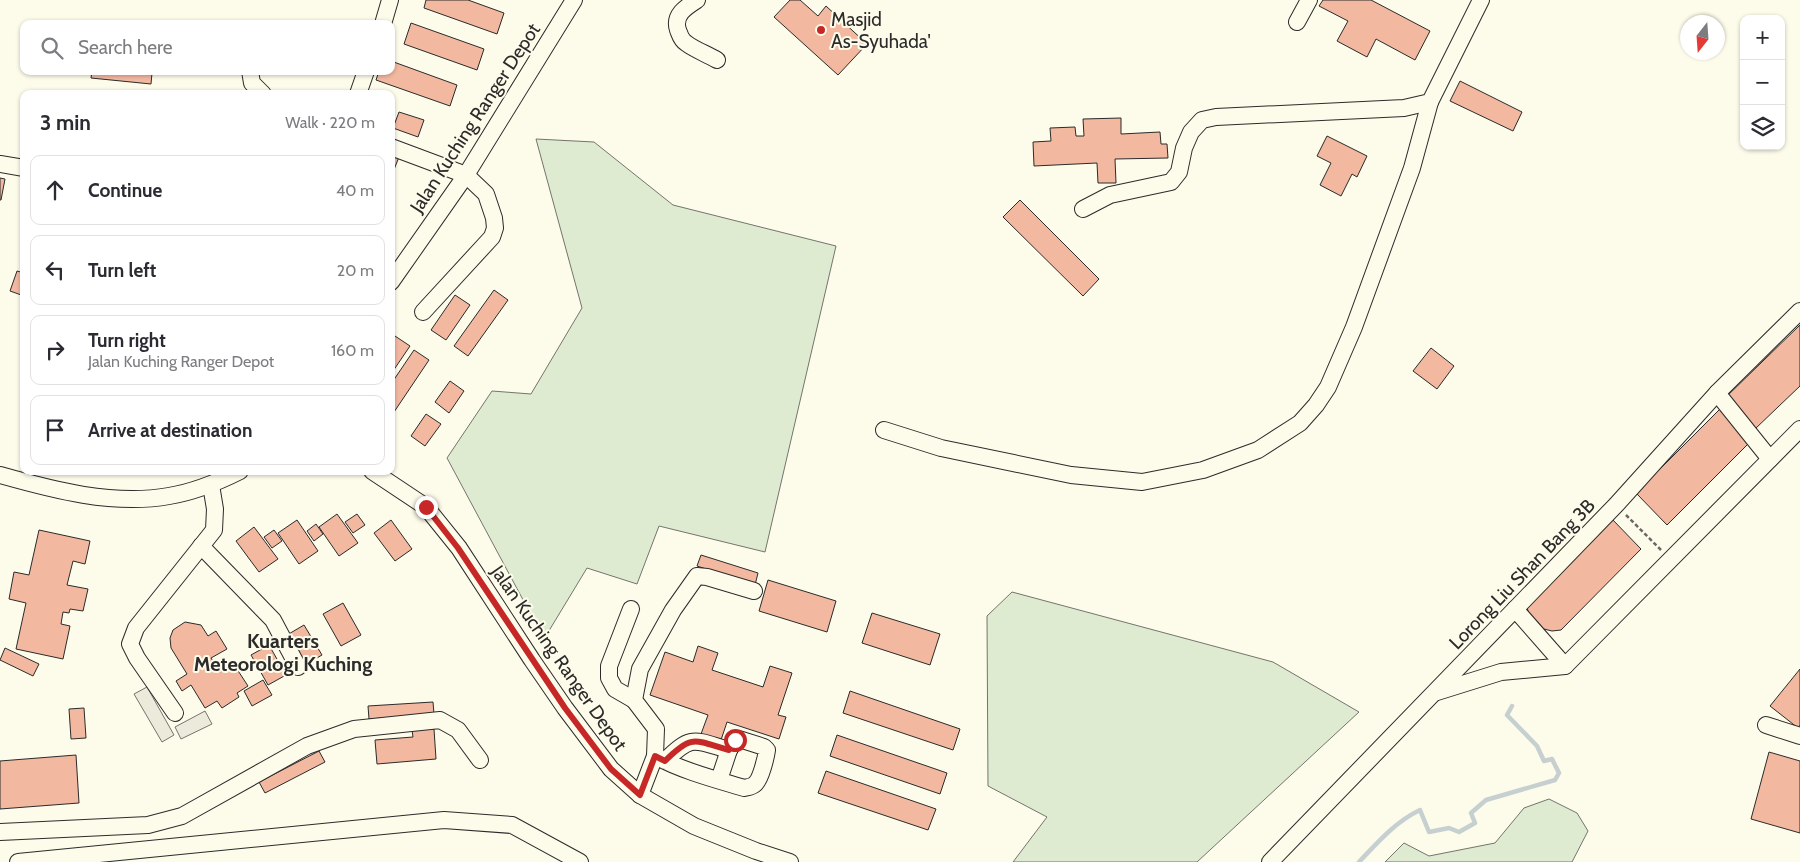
<!DOCTYPE html>
<meta charset="utf-8">
<style>
body{margin:0;font-family:Cabin,sans-serif;background:#f7f7f7;color:#2b2b33}
.controls{position:absolute;right:15px;top:15px;display:grid;overflow:hidden;border-radius:10px;box-shadow:0 1px 4px #0004}
.controls button{width:45px;height:45px;display:grid;place-items:center;padding:0;border:0;border-bottom:1px solid #e1e1e2;background:#fff;color:#2b2b33;font:25px sans-serif}
.compass{position:absolute;left:1680px;top:15px;width:45px;height:45px;border-radius:50%;background:#fff;box-shadow:0 1px 4px #0004;rotate:197deg}
.stop{position:absolute;width:15px;height:15px;margin:-11px;border:4px solid #c62828;border-radius:50%;background:#fff}
.stop.end{background:#c62828;border-color:#fff;box-shadow:0 1px 5px #0008}
.list{margin:0;padding:0;list-style:none}
h2{display:flex;justify-content:space-between;align-items:center;height:65px;margin:0;padding:0 20px;font-size:21px}
h2 small{font-size:16px;font-weight:400;color:#7c7c81}
.list li{display:grid;grid-template-columns:32px 1fr auto;gap:15px;align-items:center;box-sizing:border-box;height:70px;margin:0 10px 10px;padding:0 10px;border:1px solid #e1e1e2;border-radius:10px}
.list b{display:block;font-size:19px;white-space:nowrap}
.list p{margin:0;font-size:16px;white-space:nowrap;color:#7c7c81}
.list em{font-size:16px;font-style:normal;color:#7c7c81}
.icon{flex:none;width:28px;height:28px;fill:none;stroke:currentColor;stroke-width:2;stroke-linecap:round;stroke-linejoin:round}
.map{position:relative;flex:none;width:1800px;height:862px;overflow:hidden}
.search{position:absolute;background:#fff;box-shadow:0 1px 4px #0004;left:20px;top:20px;width:375px;height:55px;display:flex;align-items:center;gap:12px;box-sizing:border-box;padding:0 18px;border-radius:10px;color:#7c7c81;font-size:19px}
.panel{position:absolute;background:#fff;box-shadow:0 1px 4px #0004;left:20px;top:90px;width:375px;height:385px;border-radius:10px}
.map>svg:first-child{display:block}
</style>
<div class="map">
<svg width="1800" height="862" viewBox="0 0 1800 862">
<rect width="100%" height="100%" fill="#fdfbea"/>
<g fill="#deebd1" stroke="#74746e">
<path d="M 536,139 L 594,142 L 673,205 L 836,246 L 765,552 L 659,526 L 637,584 L 587,568 L 544,639 L 447,458 L 492,391 L 531,394 L 582,308 Z"/>
<path d="M 1012,592 L 1273,662 L 1359,712 L 1197,862 L 1013,862 L 1047,817 L 988,786 L 987,616 Z"/>
<path d="M 1549,799 L 1577,813 L 1588,831 L 1572,862 L 1385,862 L 1404,843 L 1429,856 L 1495,843 L 1524,808 Z"/>
</g>
<g fill="#eceadb" stroke="#74746e">
<path d="M 147,687 L 174,735 L 162,742 L 134,694 Z"/>
<path d="M 205,711 L 212,724 L 181,739 L 175,727 Z"/>
</g>
<g fill="none" stroke-linecap="round" stroke-linejoin="round">
<path stroke="#c7d0d0" stroke-width="4.5" d="M 1359,862 C 1378,842 1395,822 1420,810 L 1429,832 L 1449,828 L 1459,832 L 1475,823 L 1471,813 L 1486,800 L 1555,780 L 1559,773 L 1552,759 L 1544,761 L 1537,746 L 1507,715 L 1512,706"/>
</g>
<g fill="#f2b8a0" stroke="#2b2b2b">
<path d="M 426,0 L 468,0 L 504,13 L 497,34 L 424,8 Z"/>
<path d="M 790,0 L 800,0 L 818,16 L 826,6 L 867,44 L 838,75 L 774,17 Z"/>
<path d="M 1323,0 L 1371,0 L 1430,31 L 1415,60 L 1376,39 L 1367,57 L 1337,41 L 1348,21 L 1319,6 Z"/>
<path d="M 411,23 L 484,49 L 477,70 L 404,44 Z"/>
<path d="M 391,61 L 457,85 L 450,106 L 376,80 L 379,71 L 391,71 Z"/>
<path d="M 92,71 L 152,73 L 151,84 L 91,78 Z"/>
<path d="M 1460,81 L 1522,112 L 1513,131 L 1450,101 Z"/>
<path d="M 399,112 L 424,120 L 418,137 L 393,128 Z"/>
<path d="M 1121,118 L 1121,134 L 1160,132 L 1161,144 L 1167,144 L 1168,158 L 1115,159 L 1116,183 L 1098,183 L 1097,163 L 1034,166 L 1033,142 L 1051,141 L 1050,128 L 1075,127 L 1076,136 L 1084,136 L 1083,119 Z"/>
<path d="M 1327,136 L 1367,156 L 1357,177 L 1352,174 L 1341,196 L 1320,185 L 1331,163 L 1317,156 Z"/>
<path d="M 391,155 L 399,157 L 391,177 Z"/>
<path d="M 0,178 L 5,179 L 1,200 L 0,200 Z"/>
<path d="M 1020,200 L 1099,279 L 1083,296 L 1003,217 Z"/>
<path d="M 17,271 L 24,273 L 24,296 L 10,291 Z"/>
<path d="M 494,290 L 508,300 L 468,356 L 454,346 Z"/>
<path d="M 455,295 L 470,305 L 446,340 L 431,330 Z"/>
<path d="M 1800,325 L 1800,386 L 1755,429 L 1725,398 Z"/>
<path d="M 395,336 L 410,346 L 391,374 L 391,342 Z"/>
<path d="M 1431,348 L 1454,366 L 1437,389 L 1413,371 Z"/>
<path d="M 414,350 L 429,360 L 392,415 L 391,384 Z"/>
<path d="M 450,381 L 464,391 L 449,413 L 435,402 Z"/>
<path d="M 1721,408 L 1753,439 L 1667,525 L 1636,493 Z"/>
<path d="M 426,414 L 441,424 L 425,446 L 411,436 Z"/>
<path d="M 337,514 L 358,543 L 339,556 L 319,527 Z"/>
<path d="M 357,514 L 365,525 L 353,533 L 345,522 Z"/>
<path d="M 1611,518 L 1641,549 L 1561,630 L 1552,631 L 1544,629 L 1528,612 L 1527,605 Z"/>
<path d="M 297,520 L 318,551 L 299,564 L 278,533 Z"/>
<path d="M 391,520 L 412,549 L 395,561 L 374,533 Z"/>
<path d="M 316,524 L 323,534 L 314,541 L 307,531 Z"/>
<path d="M 254,527 L 278,559 L 259,572 L 236,541 Z"/>
<path d="M 39,530 L 90,541 L 85,564 L 73,561 L 67,585 L 88,589 L 83,611 L 70,609 L 69,613 L 63,612 L 61,624 L 70,626 L 63,659 L 16,649 L 26,603 L 9,599 L 14,572 L 29,575 Z"/>
<path d="M 274,530 L 282,541 L 272,548 L 264,537 Z"/>
<path d="M 701,555 L 758,573 L 755,585 L 697,566 Z"/>
<path d="M 768,580 L 836,601 L 827,632 L 759,611 Z"/>
<path d="M 343,603 L 361,635 L 341,646 L 323,614 Z"/>
<path d="M 872,613 L 940,634 L 930,665 L 862,643 Z"/>
<path d="M 185,622 L 201,625 L 208,636 L 216,631 L 227,649 L 211,658 L 220,672 L 233,663 L 248,686 L 237,693 L 239,697 L 222,708 L 217,701 L 205,708 L 191,685 L 182,691 L 176,681 L 187,674 L 171,648 L 170,638 L 173,630 Z"/>
<path d="M 304,625 L 322,655 L 305,665 L 287,635 Z"/>
<path d="M 269,645 L 286,675 L 268,685 L 251,655 Z"/>
<path d="M 698,646 L 718,653 L 712,670 L 763,687 L 770,666 L 792,673 L 778,715 L 786,717 L 779,739 L 727,722 L 721,740 L 701,734 L 708,715 L 650,695 L 665,652 L 693,662 Z"/>
<path d="M 5,648 L 39,664 L 33,676 L 0,660 Z"/>
<path d="M 1800,669 L 1800,725 L 1798,728 L 1770,706 Z"/>
<path d="M 263,680 L 272,695 L 252,706 L 244,691 Z"/>
<path d="M 850,691 L 960,729 L 953,750 L 843,713 Z"/>
<path d="M 433,702 L 434,714 L 369,719 L 368,706 Z"/>
<path d="M 84,708 L 86,738 L 71,739 L 69,709 Z"/>
<path d="M 434,729 L 436,759 L 377,764 L 375,740 L 413,737 L 412,730 Z"/>
<path d="M 837,735 L 947,773 L 940,794 L 830,756 Z"/>
<path d="M 319,751 L 325,762 L 265,793 L 259,782 Z"/>
<path d="M 1769,752 L 1800,761 L 1800,833 L 1751,819 Z"/>
<path d="M 76,755 L 79,803 L 0,809 L 0,761 Z"/>
<path d="M 826,771 L 936,809 L 928,830 L 818,793 Z"/>
</g>
<g fill="none" stroke-linecap="round" stroke-linejoin="round">
<g stroke="#2b2b2b" stroke-width="18">
<g id="minor">
<path d="M 697,0 C 686,7 673,15 678,30 C 680,35 681,40 686,43 C 695,50 707,54 717,60"/>
<path d="M 1297,22 L 1309,0"/>
<path d="M 383,24 L 390,0"/>
<path d="M 250,71 L 252,83 L 263,94"/>
<path d="M 358,94 L 366,71"/>
<path d="M 391,147 L 466,175 L 486,194 L 494,218 L 495,228 L 492,237 L 423,312"/>
<path d="M 0,164 L 24,168"/>
<path d="M 1083,209 L 1110,195 L 1171,182 L 1179,172 L 1184,148 L 1191,132 L 1202,120 L 1216,117 L 1404,108 L 1430,102 L 1481,0"/>
<path d="M 391,282 L 466,175 L 574,0"/>
<path d="M 1717,393 L 1770,459"/>
<path d="M 884,430 L 941,448 L 1071,475 L 1142,482 L 1203,470 L 1258,450 L 1300,423 L 1316,405 L 1328,387 L 1354,327 L 1412,168 L 1430,102"/>
<path d="M 372,471 L 426,507 L 459,548 L 532,660 L 565,708 L 611,769 L 640,795 L 694,826 L 756,851 L 790,862"/>
<path d="M 0,475 C 53,490 113,506 169,496 C 194,492 218,482 240,471"/>
<path d="M 201,546 L 273,620 L 298,667"/>
<path d="M 631,609 L 609,666 L 609,678 L 615,689 L 634,700"/>
<path d="M 1515,609 L 1565,666"/>
<path d="M 1437,692 L 1501,672 L 1565,666 L 1800,429"/>
<path d="M 175,713 L 137,658 L 130,644 L 136,628 L 214,530 L 215,509 L 211,485"/>
<path d="M 1766,725 L 1800,736"/>
<path d="M 655,756 C 683,771 714,779 744,788 C 748,787 752,787 755,784 C 761,779 766,757 767,750 L 764,747 L 739,739 L 735,740 L 729,750 C 694,740 692,734 665,761"/>
<path d="M 719,780 L 729,750"/>
<path d="M 640,795 L 655,756 L 656,729 L 634,700 L 640,669 L 673,610 L 697,576 L 707,577 L 754,591"/>
<path d="M 0,832 L 148,825 L 182,816 L 307,746 L 354,729 L 440,720 L 458,730 L 480,760"/>
<path d="M 18,862 L 444,820 L 512,825 L 580,862"/>
<path d="M 1270,862 L 1616,505 L 1717,393 L 1800,311"/>
</g>
</g>
<path stroke="#6a6964" stroke-width="2.5" stroke-dasharray="4 2.5" stroke-linecap="butt" d="M 1626,515 L 1661,550"/>
<use href="#minor" stroke="#fdfbea" stroke-width="16"/>
</g>
<g fill="none" stroke-linecap="round" stroke-linejoin="round">
<path stroke="#c62828" stroke-width="6" d="M 426,507 L 458,548 L 565,708 L 611,769 L 640,795 L 655,756 L 665,761 C 692,734 694,740 729,750 L 735,740"/>
</g>
<circle fill="#c62828" stroke="#fdfbea" stroke-width="2" cx="821" cy="30" r="5"/>
<g text-anchor="middle" dominant-baseline="central" stroke-width="4" stroke-linejoin="round" paint-order="stroke">
<g font-size="19" fill="#2b2b2b" stroke="#fdfbea" text-anchor="start">
<text x="831" y="19">Masjid<tspan x="831" dy="22">As-Syuhada'</tspan></text>
</g>
<g font-size="19" fill="#2b2b2b" stroke="#fdfbea">
<text transform="translate(475 118) rotate(-57)">Jalan Kuching Ranger Depot</text>
<text transform="translate(1522 574) rotate(-46)">Lorong Liu Shan Bang 3B</text>
<text transform="translate(559 658) rotate(55)">Jalan Kuching Ranger Depot</text>
</g>
<g font-size="20" font-weight="bold" fill="#2b2b2b" stroke="#fdfbea">
<text x="283" y="641">Kuarters<tspan x="283" dy="23">Meteorologi Kuching</tspan></text>
</g>
</g>
</svg>
<div class="controls">
<button>+</button>
<button>−</button>
<button><svg class="icon" aria-label="layers" viewBox="0 0 24 24"><path d="M12 4l9 5-9 5-9-5zM3 14l9 5 9-5"/></svg></button>
</div>
<svg class="compass" viewBox="-18 -18 36 36"><path d="M0-13l5 13h-10z" fill="#e53935"/><path d="M0 13l5-13h-10z" fill="#7c7c81"/></svg>
<div class="stop" style="left:735px;top:740px"></div>
<div class="stop end" style="left:426px;top:507px"></div>
<div class="search"><svg class="icon" aria-label="search" viewBox="0 0 24 24"><circle cx="10" cy="10" r="6"/><path d="M15 15l6 6"/></svg>Search here</div>
<section class="panel">
<h2>3 min<small>Walk · 220 m</small></h2>
<ul class="list">
<li><svg class="icon" aria-label="ahead" viewBox="0 0 24 24"><path d="M12 20V5M6 11l6-6 6 6"/></svg><div><b>Continue</b></div><em>40 m</em></li>
<li><svg class="icon" aria-label="left" viewBox="0 0 24 24"><path d="M17 20v-9H6M10 6l-5 5 5 5"/></svg><div><b>Turn left</b></div><em>20 m</em></li>
<li><svg class="icon" aria-label="right" viewBox="0 0 24 24"><path d="M7 20v-9h11M14 6l5 5-5 5"/></svg><div><b>Turn right</b><p>Jalan Kuching Ranger Depot</p></div><em>160 m</em></li>
<li><svg class="icon" aria-label="arrive" viewBox="0 0 24 24"><path d="M6 21V4h12l-3 4 3 4H6"/></svg><div><b>Arrive at destination</b></div></li>
</ul>
</section>
</div>
